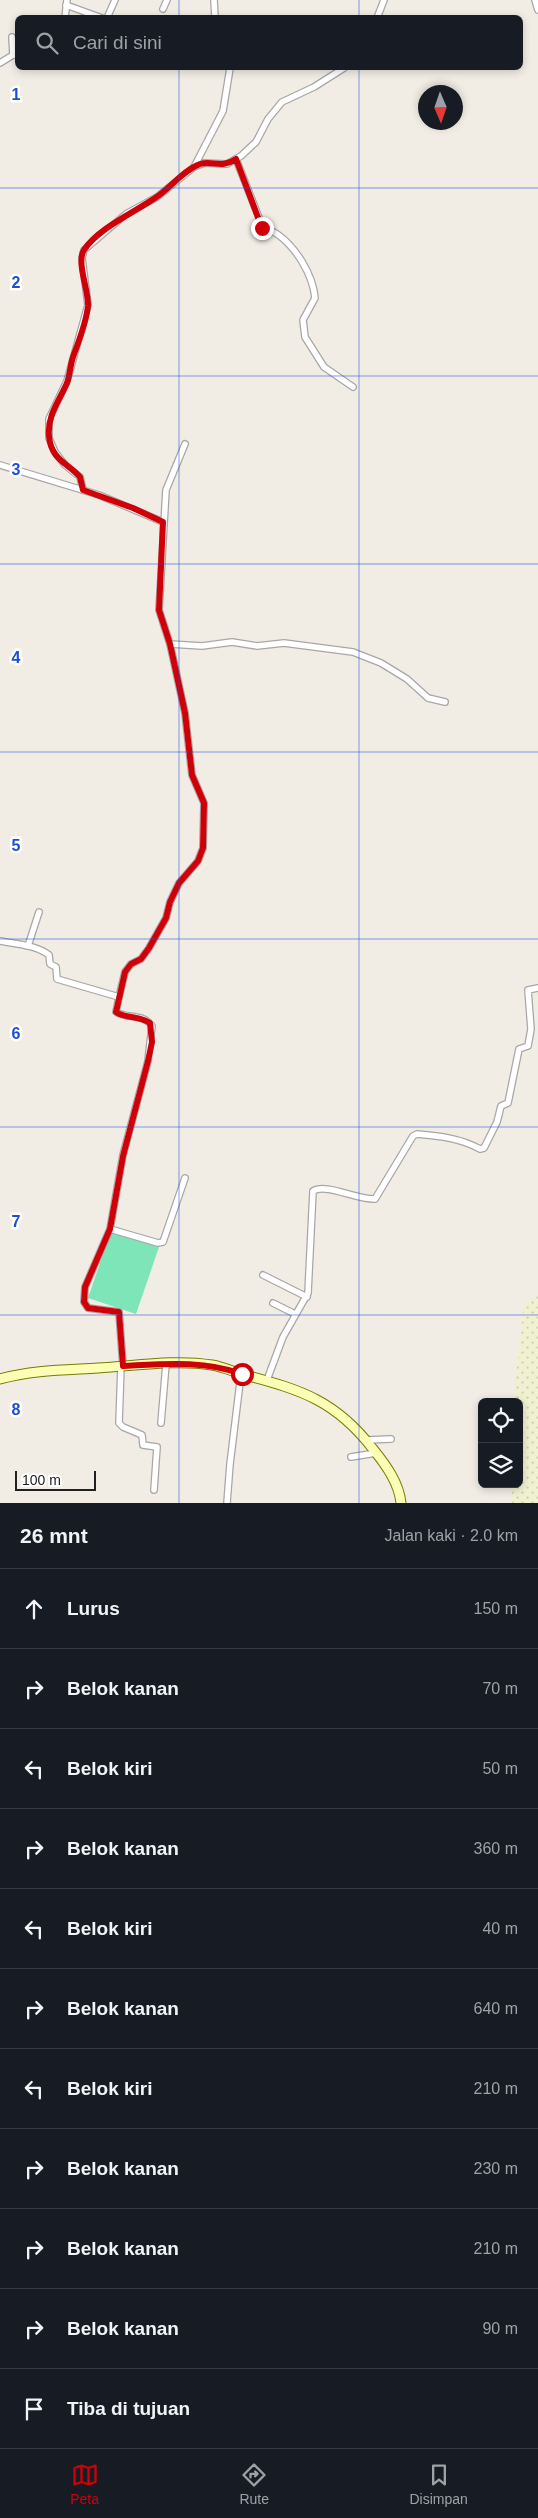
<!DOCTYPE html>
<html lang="id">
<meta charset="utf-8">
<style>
body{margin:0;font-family:Arial,sans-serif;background:#242831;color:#f1f3f6}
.controls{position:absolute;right:15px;bottom:15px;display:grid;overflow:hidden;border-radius:8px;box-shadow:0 2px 8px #0003}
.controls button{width:45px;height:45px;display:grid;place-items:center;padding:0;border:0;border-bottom:1px solid #363941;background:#171b24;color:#f1f3f6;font:25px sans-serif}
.compass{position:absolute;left:418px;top:85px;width:45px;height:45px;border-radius:50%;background:#171b24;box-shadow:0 2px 8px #0003;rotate:178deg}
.scale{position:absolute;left:15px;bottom:12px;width:81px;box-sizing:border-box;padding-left:5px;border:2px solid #202020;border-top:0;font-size:14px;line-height:18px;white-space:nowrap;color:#202020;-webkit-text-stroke:4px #fff;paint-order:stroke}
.stop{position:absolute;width:15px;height:15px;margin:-11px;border:4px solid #cf0008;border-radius:50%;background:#fff}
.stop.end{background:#cf0008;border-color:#fff;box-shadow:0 1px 5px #0008}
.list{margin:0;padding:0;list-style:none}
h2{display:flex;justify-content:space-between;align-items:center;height:65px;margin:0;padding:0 20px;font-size:21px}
h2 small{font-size:16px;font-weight:400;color:#9ea1a6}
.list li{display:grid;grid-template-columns:32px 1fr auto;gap:15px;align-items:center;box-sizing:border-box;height:80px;padding:0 20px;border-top:1px solid #363941}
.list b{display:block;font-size:19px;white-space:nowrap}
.list em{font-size:16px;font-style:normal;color:#9ea1a6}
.icon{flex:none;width:28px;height:28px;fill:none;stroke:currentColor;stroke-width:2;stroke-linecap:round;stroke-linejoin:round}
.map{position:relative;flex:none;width:538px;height:1503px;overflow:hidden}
.search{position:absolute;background:#171b24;box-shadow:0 2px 8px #0003;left:15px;right:15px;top:15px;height:55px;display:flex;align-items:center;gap:12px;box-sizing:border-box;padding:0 18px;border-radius:8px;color:#9ea1a6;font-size:19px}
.sheet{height:945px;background:#171b24}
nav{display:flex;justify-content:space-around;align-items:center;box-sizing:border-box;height:70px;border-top:1px solid #363941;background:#171b24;font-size:14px;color:#9ea1a6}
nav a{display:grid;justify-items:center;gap:2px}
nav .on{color:#cf0008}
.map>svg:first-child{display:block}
</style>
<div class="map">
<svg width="538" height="1503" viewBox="0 0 538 1503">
<defs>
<pattern id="farmland-dots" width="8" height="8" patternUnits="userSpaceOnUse" patternTransform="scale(1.25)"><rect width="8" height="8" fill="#f0f1d0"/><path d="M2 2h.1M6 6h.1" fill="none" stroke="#ceceb2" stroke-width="1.8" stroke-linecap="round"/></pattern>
</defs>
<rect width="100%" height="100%" fill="#f1ede5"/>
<path fill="url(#farmland-dots)" d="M 538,1295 L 538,1503 L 512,1503 L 512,1484 L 519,1484 L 519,1402 L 513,1402 L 524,1304 Z"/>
<path fill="#7ee5b9" d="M 111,1231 L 159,1247 L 136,1314 L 88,1298 Z"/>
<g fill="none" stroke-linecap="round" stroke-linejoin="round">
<g stroke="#a7a7a7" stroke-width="8">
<g id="street">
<path d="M 214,0 L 215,18"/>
<path d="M 535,0 L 538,10"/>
<path d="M 66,5 L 102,18"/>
<path d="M 163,9 L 167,0"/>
<path d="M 65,18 L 67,0"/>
<path d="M 107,18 L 115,0"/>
<path d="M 377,18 L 384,0"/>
<path d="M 12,37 L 13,55"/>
<path d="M 0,63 L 13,55 L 18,55"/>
<path d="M 236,159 L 263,228 C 267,230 273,231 277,234 C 296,247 313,275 315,298 L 303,320 L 305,337 L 324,367 L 353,387"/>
<path d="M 194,167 L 223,111 L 230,68"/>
<path d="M 0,465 L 99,495 L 163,522"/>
<path d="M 83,490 L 80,477 L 65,465 L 55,452 L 49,438 L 49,419 L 67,381 L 88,305 L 82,258 L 84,250 L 126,214 L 157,197 L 194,167 L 204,163 L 227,164 L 241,156 L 256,142 L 268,119 L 282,102 L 314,87 L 344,68"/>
<path d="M 170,644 L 202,646 L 232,642 L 257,646 L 284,643 L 353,652 L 381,663 L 407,679 L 428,698 L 445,702"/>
<path d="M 0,941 C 16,944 36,945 49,955 L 50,964 L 56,967 L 57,979 L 119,997 L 116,1012 C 127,1019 143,1013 152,1026 L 148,1061 L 123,1155 L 110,1229 L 85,1287 L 84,1302 L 88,1308 L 119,1312 L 123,1366"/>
<path d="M 28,946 L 39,912"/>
<path d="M 119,997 L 125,972 L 131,964 L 141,959 L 149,948 L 166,918 L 170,902 L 179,883 L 198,861 L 203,848 L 204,803 L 192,775 L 185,713 L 170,644 L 159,610 L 166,490 L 185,444"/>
<path d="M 110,1229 L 158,1243 L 163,1242 L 185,1178"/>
<path d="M 263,1275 L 307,1297"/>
<path d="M 273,1303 L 295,1314"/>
<path d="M 121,1366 L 119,1423 L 123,1427 L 142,1435 L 143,1445 L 157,1447 L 154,1490"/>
<path d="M 267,1380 L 283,1337 L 308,1293 L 313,1191 C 326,1183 357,1200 375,1199 L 413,1136 L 417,1134 C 439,1136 460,1138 480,1149 L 484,1148 L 497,1122 L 501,1106 L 508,1103 L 519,1049 L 528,1046 L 531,1029 L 528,990 L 538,988"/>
<path d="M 161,1423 L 166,1364"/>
<path d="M 367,1440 L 391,1439"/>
<path d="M 351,1457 L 376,1453"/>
<path d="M 227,1503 L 230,1464 L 241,1374"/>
</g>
</g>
<g stroke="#757d00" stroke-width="11">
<path id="secondary" d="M 0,1379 C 32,1370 65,1370 98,1368 C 135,1366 175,1359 212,1365 C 224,1367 234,1372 245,1375 C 302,1390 336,1401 373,1449 C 386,1465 399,1483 401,1503"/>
</g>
<use href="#street" stroke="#fff" stroke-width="5.5"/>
<use href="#secondary" stroke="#fdfeb6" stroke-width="9"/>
</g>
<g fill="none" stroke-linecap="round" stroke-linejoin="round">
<path stroke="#cf0008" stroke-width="6" d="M 242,1374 C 203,1360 164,1364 123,1366 L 119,1312 L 88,1308 L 84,1302 L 85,1287 L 110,1229 L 123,1156 L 148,1061 L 152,1042 L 150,1023 C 138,1015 126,1019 116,1012 L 125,972 L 131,964 L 141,959 L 149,948 L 166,918 L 170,902 L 179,883 L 198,861 L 203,848 L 204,803 L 192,775 L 185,713 L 170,644 L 159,610 L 163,522 L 133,508 L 83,490 L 80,477 C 68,463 51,460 49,436 C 47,416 59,401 67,383 C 70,375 70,366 73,357 C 79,340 86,324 88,306 C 89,291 76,262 84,250 C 98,228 137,211 158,196 C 171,187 184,170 200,164 C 213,160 221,169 236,159 L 262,228"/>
</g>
<path fill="none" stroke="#1d4ed8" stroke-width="1" stroke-opacity="0.55" d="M 179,0 L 179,18M 359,0 L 359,18M 179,68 L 179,1503M 359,68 L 359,1503M 0,188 L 538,188M 0,376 L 538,376M 0,564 L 538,564M 0,752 L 538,752M 0,939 L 538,939M 0,1127 L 538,1127M 0,1315 L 538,1315"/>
<g font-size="16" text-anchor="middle" font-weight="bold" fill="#1d4ed8" stroke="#fff" stroke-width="5" stroke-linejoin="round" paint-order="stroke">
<text x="16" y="100">1</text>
<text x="16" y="288">2</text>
<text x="16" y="475">3</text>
<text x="16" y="663">4</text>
<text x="16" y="851">5</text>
<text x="16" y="1039">6</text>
<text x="16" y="1227">7</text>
<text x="16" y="1415">8</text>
</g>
</svg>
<div class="controls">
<button><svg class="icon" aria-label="locate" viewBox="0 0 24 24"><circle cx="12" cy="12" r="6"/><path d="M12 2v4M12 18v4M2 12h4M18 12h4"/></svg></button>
<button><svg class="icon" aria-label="layers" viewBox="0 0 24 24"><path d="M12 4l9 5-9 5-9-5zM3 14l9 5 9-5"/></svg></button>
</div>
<svg class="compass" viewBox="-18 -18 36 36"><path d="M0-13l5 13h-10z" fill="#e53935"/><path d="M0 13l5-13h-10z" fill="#9ea1a6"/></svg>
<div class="scale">100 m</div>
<div class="stop" style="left:242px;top:1374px"></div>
<div class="stop end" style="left:262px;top:228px"></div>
<div class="search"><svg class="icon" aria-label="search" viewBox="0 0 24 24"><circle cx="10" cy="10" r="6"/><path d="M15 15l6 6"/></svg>Cari di sini</div>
</div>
<section class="sheet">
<h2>26 mnt<small>Jalan kaki · 2.0 km</small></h2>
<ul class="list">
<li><svg class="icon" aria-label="ahead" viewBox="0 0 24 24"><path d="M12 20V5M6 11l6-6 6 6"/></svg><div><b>Lurus</b></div><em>150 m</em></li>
<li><svg class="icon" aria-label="right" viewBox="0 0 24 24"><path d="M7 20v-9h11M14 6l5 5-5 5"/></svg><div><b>Belok kanan</b></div><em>70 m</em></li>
<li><svg class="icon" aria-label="left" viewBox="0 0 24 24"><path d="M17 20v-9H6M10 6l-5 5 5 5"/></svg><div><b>Belok kiri</b></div><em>50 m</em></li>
<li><svg class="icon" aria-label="right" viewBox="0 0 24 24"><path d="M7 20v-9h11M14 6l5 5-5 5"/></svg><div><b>Belok kanan</b></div><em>360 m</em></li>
<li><svg class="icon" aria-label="left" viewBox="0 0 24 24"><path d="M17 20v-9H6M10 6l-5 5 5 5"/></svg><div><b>Belok kiri</b></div><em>40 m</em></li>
<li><svg class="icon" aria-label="right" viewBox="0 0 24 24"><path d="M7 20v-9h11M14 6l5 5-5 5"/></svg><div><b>Belok kanan</b></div><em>640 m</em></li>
<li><svg class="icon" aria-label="left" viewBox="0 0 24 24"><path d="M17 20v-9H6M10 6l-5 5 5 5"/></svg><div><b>Belok kiri</b></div><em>210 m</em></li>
<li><svg class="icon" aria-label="right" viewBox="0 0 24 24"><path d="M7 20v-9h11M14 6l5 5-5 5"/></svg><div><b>Belok kanan</b></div><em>230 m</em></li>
<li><svg class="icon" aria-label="right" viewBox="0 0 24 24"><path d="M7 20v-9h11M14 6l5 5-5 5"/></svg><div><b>Belok kanan</b></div><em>210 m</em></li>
<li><svg class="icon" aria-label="right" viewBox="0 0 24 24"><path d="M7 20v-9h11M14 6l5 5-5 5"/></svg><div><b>Belok kanan</b></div><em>90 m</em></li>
<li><svg class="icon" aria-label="arrive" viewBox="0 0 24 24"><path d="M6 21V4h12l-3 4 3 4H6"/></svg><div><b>Tiba di tujuan</b></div></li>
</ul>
</section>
<nav>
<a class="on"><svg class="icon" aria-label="map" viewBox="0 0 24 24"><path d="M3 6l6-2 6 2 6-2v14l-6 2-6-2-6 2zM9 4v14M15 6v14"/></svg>Peta</a>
<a><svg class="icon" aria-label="directions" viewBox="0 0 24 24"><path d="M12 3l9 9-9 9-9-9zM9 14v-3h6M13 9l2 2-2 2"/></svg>Rute</a>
<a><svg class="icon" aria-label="saved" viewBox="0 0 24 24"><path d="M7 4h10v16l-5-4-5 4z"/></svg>Disimpan</a>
</nav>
